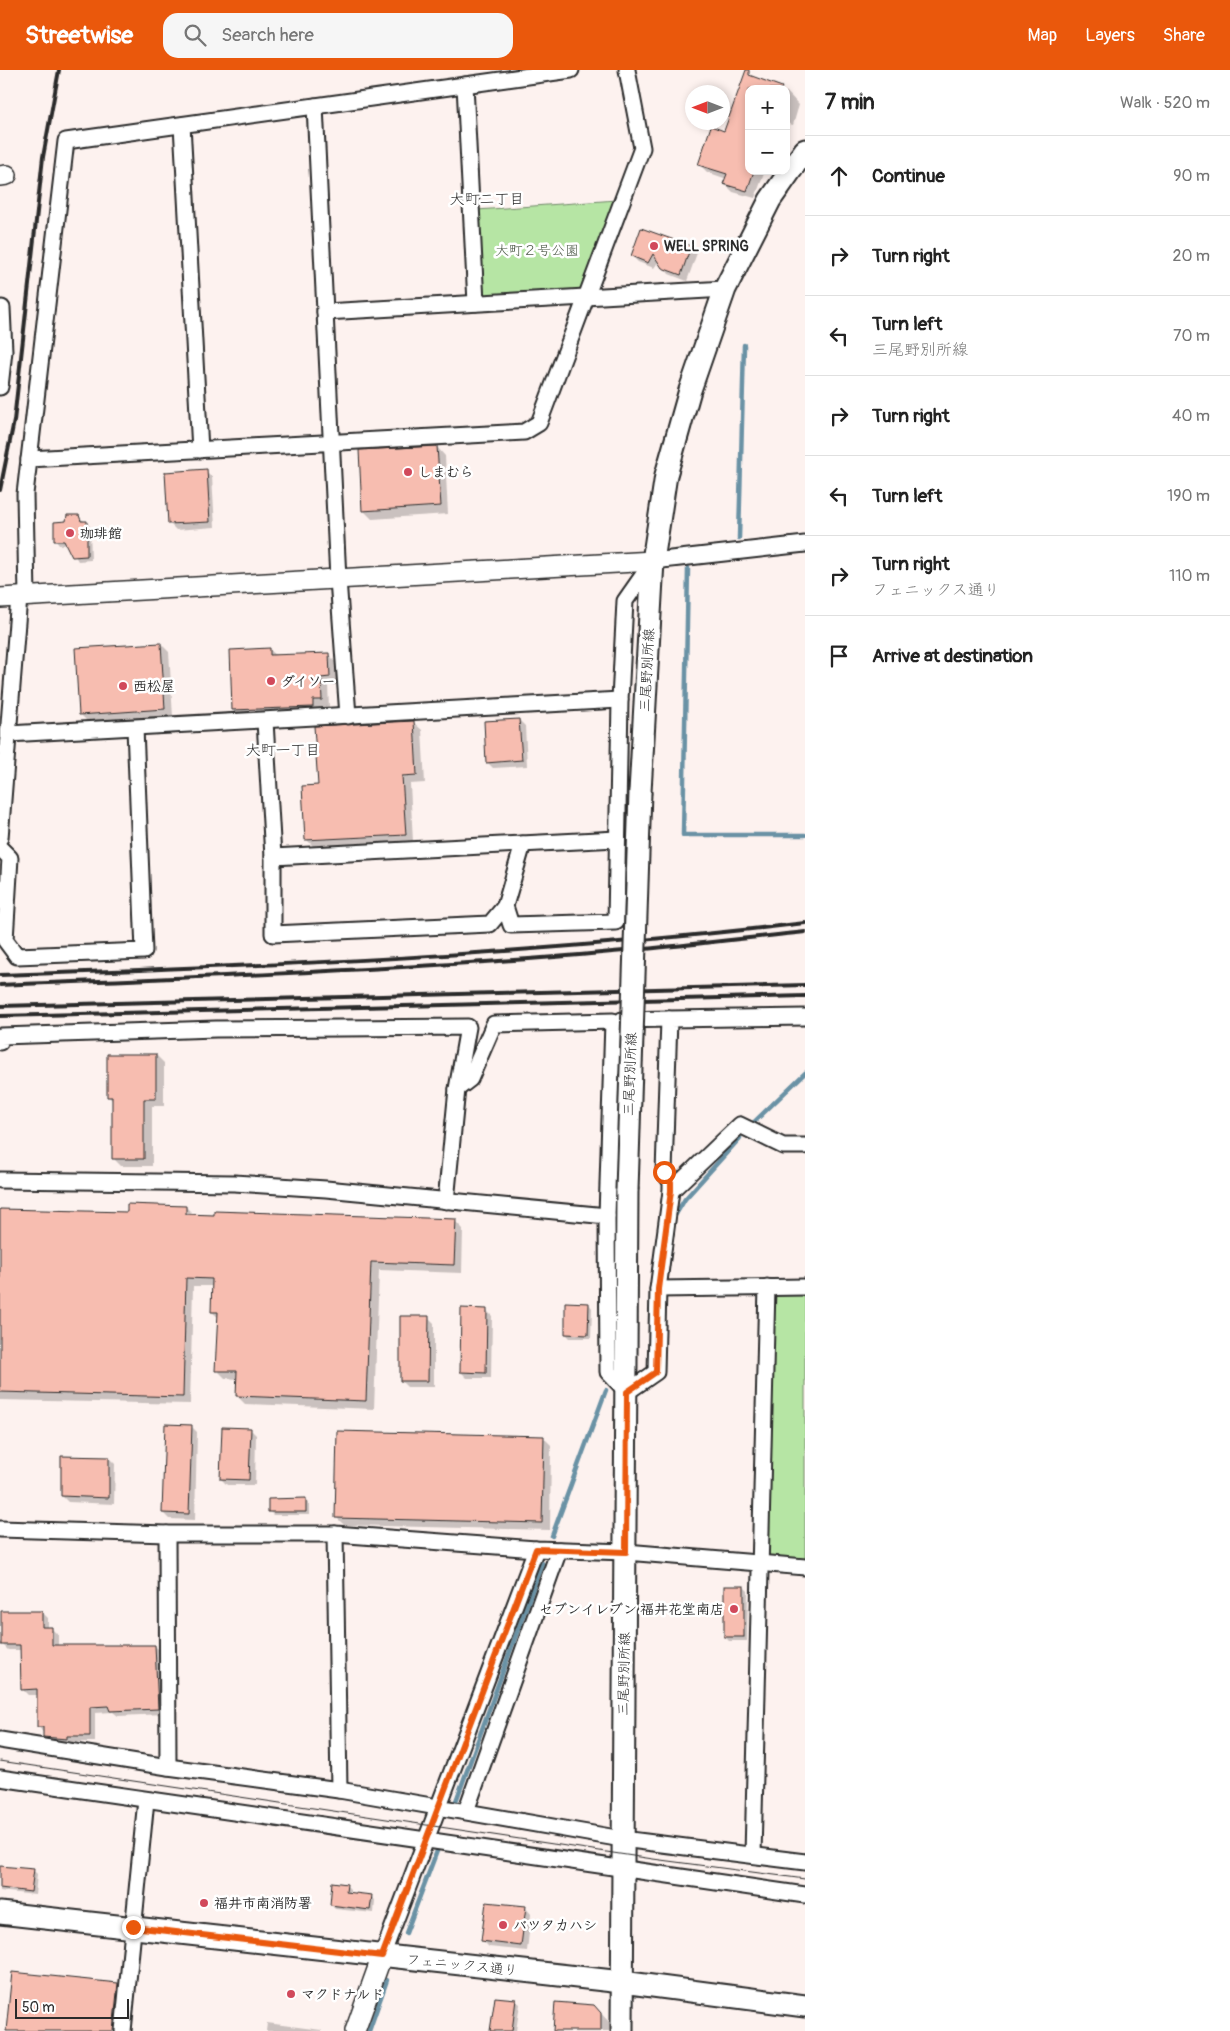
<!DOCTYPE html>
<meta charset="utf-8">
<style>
body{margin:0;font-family:Pangolin,"Klee One",sans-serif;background:#f6f6f6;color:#222}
.controls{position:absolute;right:15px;top:15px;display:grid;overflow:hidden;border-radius:10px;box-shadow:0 2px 8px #0003}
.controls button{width:45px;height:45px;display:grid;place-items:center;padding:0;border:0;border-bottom:1px solid #e0e0e0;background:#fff;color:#222;font:25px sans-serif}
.compass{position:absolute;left:685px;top:15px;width:45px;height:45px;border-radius:50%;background:#fff;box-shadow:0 2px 8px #0003;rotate:270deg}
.scale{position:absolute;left:15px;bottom:12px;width:114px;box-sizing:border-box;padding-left:5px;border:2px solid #2b2b2b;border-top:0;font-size:14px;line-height:18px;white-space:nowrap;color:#2b2b2b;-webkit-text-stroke:4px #fff;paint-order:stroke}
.stop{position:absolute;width:15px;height:15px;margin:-11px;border:4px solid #ea580c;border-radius:50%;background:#fff}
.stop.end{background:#ea580c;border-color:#fff;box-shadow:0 1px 5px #0008}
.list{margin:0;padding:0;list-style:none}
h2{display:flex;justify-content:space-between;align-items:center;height:65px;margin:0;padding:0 20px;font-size:21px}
h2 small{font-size:16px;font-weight:400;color:#767676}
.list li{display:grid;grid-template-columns:32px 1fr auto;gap:15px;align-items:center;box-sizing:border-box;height:80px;padding:0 20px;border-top:1px solid #e0e0e0}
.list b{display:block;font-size:19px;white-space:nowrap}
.list p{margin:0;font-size:16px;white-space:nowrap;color:#767676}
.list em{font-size:16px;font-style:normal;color:#767676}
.icon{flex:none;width:28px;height:28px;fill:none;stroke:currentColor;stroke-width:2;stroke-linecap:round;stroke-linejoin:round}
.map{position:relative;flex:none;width:805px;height:1961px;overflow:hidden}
header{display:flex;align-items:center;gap:30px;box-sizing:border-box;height:70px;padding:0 25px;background:#ea580c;color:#fff}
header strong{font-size:24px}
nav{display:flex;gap:28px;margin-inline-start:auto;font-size:18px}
.search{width:350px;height:45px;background:#f6f6f6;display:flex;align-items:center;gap:12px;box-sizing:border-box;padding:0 18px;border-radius:15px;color:#767676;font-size:19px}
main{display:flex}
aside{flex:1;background:#fff}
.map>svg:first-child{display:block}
</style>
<header>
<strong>Streetwise</strong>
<div class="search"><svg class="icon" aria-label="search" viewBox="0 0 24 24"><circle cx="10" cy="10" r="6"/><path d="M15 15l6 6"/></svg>Search here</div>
<nav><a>Map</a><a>Layers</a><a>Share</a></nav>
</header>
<main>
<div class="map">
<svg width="805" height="1961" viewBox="0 0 805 1961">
<rect width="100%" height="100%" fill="#fdf2ef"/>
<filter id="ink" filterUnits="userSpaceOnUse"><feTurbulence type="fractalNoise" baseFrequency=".02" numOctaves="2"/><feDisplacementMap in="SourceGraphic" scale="10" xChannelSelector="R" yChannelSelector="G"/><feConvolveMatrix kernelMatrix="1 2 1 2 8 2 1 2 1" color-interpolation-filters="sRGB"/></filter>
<g filter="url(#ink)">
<g fill="#b6e5a4" stroke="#708868">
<path d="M 617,130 L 583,220 L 482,227 L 477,140 Z"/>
<path d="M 772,1225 L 805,1225 L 805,1490 L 767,1487 Z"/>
</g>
<g fill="#0003">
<path d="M 745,5 L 783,19 L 749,19 L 749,101 L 765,101 L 755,128 L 733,122 L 725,114 L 727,109 L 707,102 L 699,94 L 725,62 Z"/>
<path d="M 786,21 L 799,35 L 793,55 L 786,53 Z"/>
<path d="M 641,160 L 691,177 L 697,183 L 687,211 L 669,204 L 659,191 L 654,198 L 638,192 L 632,186 Z"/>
<path d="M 437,377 L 445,386 L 448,444 L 372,449 L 364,441 Z"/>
<path d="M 206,401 L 212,407 L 215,457 L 176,460 L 170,454 Z"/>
<path d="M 78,446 L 90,456 L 91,490 L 78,491 L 68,474 L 59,475 L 56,471 L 68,452 Z"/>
<path d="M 161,574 L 169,582 L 173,647 L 88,652 L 80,644 Z"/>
<path d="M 269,579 L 277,586 L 328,584 L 336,592 L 337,615 L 328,615 L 329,638 L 320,638 L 321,645 L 241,648 L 233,640 Z"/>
<path d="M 519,650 L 525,656 L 527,696 L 493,698 L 487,692 Z"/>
<path d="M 413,652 L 422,660 L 425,713 L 410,714 L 413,772 L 315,778 L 307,770 L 319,716 Z"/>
<path d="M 156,985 L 164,993 L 164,1036 L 152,1036 L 152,1096 L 121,1096 L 113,1088 L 113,1031 L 108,1026 Z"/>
<path d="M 186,1137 L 195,1146 L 455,1151 L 463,1159 L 462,1203 L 379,1200 L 374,1339 L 245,1334 L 237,1326 L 238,1309 L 225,1308 L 217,1300 L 219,1248 L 212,1242 L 213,1216 L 193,1216 L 190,1334 L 0,1330 L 0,1140 L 128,1143 Z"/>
<path d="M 589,1234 L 592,1238 L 591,1268 L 570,1268 L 566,1264 Z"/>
<path d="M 486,1240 L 492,1246 L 491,1308 L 467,1308 L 461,1302 Z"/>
<path d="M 428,1247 L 434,1253 L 434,1317 L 407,1317 L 401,1311 Z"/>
<path d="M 191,1356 L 197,1362 L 195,1450 L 169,1449 L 163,1443 Z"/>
<path d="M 250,1359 L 256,1365 L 255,1415 L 227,1415 L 221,1409 Z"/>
<path d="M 543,1367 L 551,1375 L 550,1460 L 344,1455 L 336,1447 Z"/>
<path d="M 109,1388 L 115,1394 L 114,1434 L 68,1432 L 62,1426 Z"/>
<path d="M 305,1429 L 309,1433 L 309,1445 L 273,1445 L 269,1441 Z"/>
<path d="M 744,1517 L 748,1521 L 747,1571 L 729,1571 L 725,1567 Z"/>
<path d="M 42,1542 L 48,1548 L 48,1559 L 52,1559 L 58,1565 L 58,1577 L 155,1576 L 161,1582 L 164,1644 L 118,1646 L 113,1642 L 95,1643 L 95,1672 L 73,1672 L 73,1675 L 51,1673 L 38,1656 L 38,1625 L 28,1625 L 22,1619 L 22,1580 L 8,1580 L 2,1574 Z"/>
<path d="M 0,1797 L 33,1800 L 37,1804 L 35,1825 L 0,1821 Z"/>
<path d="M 346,1815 L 350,1819 L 350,1824 L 371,1826 L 375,1830 L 374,1843 L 335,1839 L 331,1835 Z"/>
<path d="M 525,1837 L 531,1844 L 527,1881 L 489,1877 L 483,1871 Z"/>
<path d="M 117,1914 L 123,1920 L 119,1961 L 7,1961 Z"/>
<path d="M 516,1931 L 520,1934 L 516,1961 L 492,1961 Z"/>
<path d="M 594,1936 L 613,1956 L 613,1961 L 554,1961 Z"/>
<path d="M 267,1953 L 321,1960 L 322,1961 L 266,1961 Z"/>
</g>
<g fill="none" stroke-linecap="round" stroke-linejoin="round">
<g stroke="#6b92a5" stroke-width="4.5">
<path d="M 739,468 L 744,275"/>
<path d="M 688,498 L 683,765 L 805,765"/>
<path d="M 751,1055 L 805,1003"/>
<path d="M 673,1149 L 685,1129 L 740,1068"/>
<path d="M 552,1466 L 606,1320"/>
<path d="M 456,1731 L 542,1493"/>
<path d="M 406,1863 L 437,1781"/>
<path d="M 369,1961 L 387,1910"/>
</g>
</g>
<g fill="#f7bdb0" stroke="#2b2b2b">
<path d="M 746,0 L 749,0 L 749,5 L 782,17 L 781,19 L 749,19 L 749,101 L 754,101 L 747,121 L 723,114 L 727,104 L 698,95 L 711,56 L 724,61 Z"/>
<path d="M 641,158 L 691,176 L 681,205 L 662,198 L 653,184 L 648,193 L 631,186 Z"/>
<path d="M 437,376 L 441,436 L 362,441 L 359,380 Z"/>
<path d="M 207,399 L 210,452 L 168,454 L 165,402 Z"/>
<path d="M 67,445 L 79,445 L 81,451 L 87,451 L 87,486 L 72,487 L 64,471 L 54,471 L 54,452 L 66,451 Z"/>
<path d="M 161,573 L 165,639 L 79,645 L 75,578 Z"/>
<path d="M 270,578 L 270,585 L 329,583 L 330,607 L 321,608 L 322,630 L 313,630 L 313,637 L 232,640 L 230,580 Z"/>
<path d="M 519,649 L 522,690 L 486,693 L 484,651 Z"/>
<path d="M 414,651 L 417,705 L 402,706 L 406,765 L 305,770 L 302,716 L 318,715 L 314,656 Z"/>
<path d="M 107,984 L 156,984 L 156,1029 L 144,1029 L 144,1089 L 112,1089 L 112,1027 L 107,1027 Z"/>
<path d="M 127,1134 L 186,1136 L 186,1144 L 214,1145 L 214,1141 L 456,1149 L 454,1195 L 371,1192 L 366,1331 L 236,1326 L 237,1301 L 215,1301 L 218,1242 L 211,1242 L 212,1209 L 186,1208 L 183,1327 L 0,1322 L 0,1139 L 127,1142 Z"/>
<path d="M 565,1232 L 589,1233 L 588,1265 L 565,1264 Z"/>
<path d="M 461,1238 L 487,1239 L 486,1303 L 460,1302 Z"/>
<path d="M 400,1246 L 429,1246 L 428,1311 L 400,1311 Z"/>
<path d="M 165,1354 L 192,1355 L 189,1444 L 162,1443 Z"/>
<path d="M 222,1357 L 251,1358 L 249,1410 L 220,1409 Z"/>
<path d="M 337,1361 L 544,1366 L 542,1453 L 335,1448 Z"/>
<path d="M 61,1386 L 109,1387 L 109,1428 L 61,1426 Z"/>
<path d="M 306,1428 L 306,1442 L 268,1442 L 268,1429 Z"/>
<rect x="724" y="1516" width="20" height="51"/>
<path d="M 1,1541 L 42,1541 L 42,1557 L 52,1557 L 52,1575 L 155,1575 L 158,1639 L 110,1641 L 108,1636 L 90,1637 L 90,1666 L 67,1666 L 67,1669 L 43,1667 L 43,1657 L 37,1657 L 37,1619 L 21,1620 L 20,1575 L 1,1575 Z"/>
<path d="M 0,1796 L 34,1799 L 31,1822 L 0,1818 Z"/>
<path d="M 332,1812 L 347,1814 L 346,1822 L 372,1825 L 370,1840 L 330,1835 Z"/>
<path d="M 486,1832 L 526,1836 L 521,1876 L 481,1871 Z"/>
<path d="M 12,1902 L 118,1913 L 113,1961 L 6,1961 Z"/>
<path d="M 495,1927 L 516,1929 L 512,1961 L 490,1961 Z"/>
<path d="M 555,1932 L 594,1935 L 601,1943 L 601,1961 L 553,1961 Z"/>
</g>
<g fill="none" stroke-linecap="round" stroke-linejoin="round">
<g stroke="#2b2b2b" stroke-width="19">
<g id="minor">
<path d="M 465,15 L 476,233"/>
<path d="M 315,36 L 338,509 L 348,646"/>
<path d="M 182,55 L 200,380"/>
<path d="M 0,239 L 2,238 L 4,281 L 0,317"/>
<path d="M 325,242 L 725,219"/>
<path d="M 29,389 L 524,362 L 539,353 L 642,78 L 627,0"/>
<path d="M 27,527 L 25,424 L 66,71 L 571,0"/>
<path d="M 265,651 L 273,787 L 273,864 L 490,854 L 505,836"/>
<path d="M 8,664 L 620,630"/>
<path d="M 0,768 L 19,527"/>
<path d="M 523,774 L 505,836 L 511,855 L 616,852 L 620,630 L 625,531 L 653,491 L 805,474"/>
<path d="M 0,778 L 10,788 L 5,870 L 17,886 L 144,881 L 135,658"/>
<path d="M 273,787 L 617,769"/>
<path d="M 622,950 L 669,949"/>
<path d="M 0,972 L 1,966 L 216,959 L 468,957 L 457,1019 L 446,1131"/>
<path d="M 457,1019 L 470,1009 L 494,954 L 613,951 L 607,1146"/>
<path d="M 0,1110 L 234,1113 L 326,1119 L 607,1146 L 608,1302 L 627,1322 L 656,1302 L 658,1219 L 671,1121 L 671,1112 L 664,1102 L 669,949 L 805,947"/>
<path d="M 671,1121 L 740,1055 L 783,1076 L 805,1076"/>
<path d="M 658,1219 L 805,1217"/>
<path d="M 0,1459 L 167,1464 L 335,1464 L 536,1479 L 626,1482 L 805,1497"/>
<path d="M 167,1464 L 168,1697"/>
<path d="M 335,1464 L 339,1720"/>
<path d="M 0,1670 L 168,1697 L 339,1720 L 622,1769 L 805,1792"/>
<path d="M 0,1708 L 805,1825"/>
<path d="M 466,1741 L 559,1480"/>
<path d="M 753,1785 L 767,1217"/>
<path d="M 382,1886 L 536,1479"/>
<path d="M 123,1961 L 146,1730"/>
</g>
</g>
<g stroke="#2b2b2b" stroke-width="22">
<g id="tertiary">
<path d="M 0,106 L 7,105"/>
<path d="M 0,528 L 653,491"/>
<path d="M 355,1961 L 382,1886"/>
</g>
</g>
<g stroke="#2b2b2b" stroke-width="25">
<g id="secondary">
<path d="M 640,722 L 653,491 L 666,405 L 690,320 L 725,219 L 770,130 L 805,80"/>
<path d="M 0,1843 L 622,1912 L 805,1936"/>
<path d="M 622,1961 L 627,1120"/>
</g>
</g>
<use href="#minor" stroke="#fff" stroke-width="15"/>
<use href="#tertiary" stroke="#fff" stroke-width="19"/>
<use href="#secondary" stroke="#fff" stroke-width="21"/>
<path stroke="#2b2b2b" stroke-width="1" d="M 0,1691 L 653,1789 L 805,1809"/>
<g stroke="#2b2b2b" stroke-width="4">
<path d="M 0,420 L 14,351 L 43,87 L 59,0"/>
<path d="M 0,905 C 269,896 538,885 805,853"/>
<path d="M 0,915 C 185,908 370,901 555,887 C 638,881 722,871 805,862"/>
<path d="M 0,936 L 805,915"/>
<path d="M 0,946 L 805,926"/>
</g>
<g stroke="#2b2b2b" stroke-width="25" stroke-linecap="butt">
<path id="secondary-bridge" d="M 627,1120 L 640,722"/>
</g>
<use href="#secondary-bridge" stroke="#fff" stroke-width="21"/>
</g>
</g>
<g fill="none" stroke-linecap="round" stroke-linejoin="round" filter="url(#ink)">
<path stroke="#ea580c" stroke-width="6" d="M 133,1857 L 382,1886 L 536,1479 L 626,1482 L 627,1322 L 656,1302 L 658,1219 L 671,1121 L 671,1112 L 664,1102"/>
</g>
<g fill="#d1495b" stroke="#fff" stroke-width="2">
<circle cx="654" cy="176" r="5"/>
<circle cx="408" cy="402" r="5"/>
<circle cx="70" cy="463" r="5"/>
<circle cx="271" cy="611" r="5"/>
<circle cx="123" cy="616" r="5"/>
<circle cx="734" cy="1539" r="5"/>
<circle cx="204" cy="1833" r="5"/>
<circle cx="503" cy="1855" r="5"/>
<circle cx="291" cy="1924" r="5"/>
</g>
<g text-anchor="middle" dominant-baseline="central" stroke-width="5" stroke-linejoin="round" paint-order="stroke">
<g font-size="14" font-weight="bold" fill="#2b2b2b" stroke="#fff" text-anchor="start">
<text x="664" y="176">WELL SPRING</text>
<text x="418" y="402">しまむら</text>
<text x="80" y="463">珈琲館</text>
<text x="281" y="611">ダイソー</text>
<text x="133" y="616">西松屋</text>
<text x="724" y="1539" text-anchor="end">セブンイレブン 福井花堂南店</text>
<text x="214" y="1833">福井市南消防署</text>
<text x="513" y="1855">バツタカハシ</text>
<text x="301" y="1924">マクドナルド</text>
</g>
<g font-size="14" fill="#4e5a49" stroke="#fff">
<text x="537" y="180">大町２号公園</text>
</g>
<g font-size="14" fill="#2b2b2b" stroke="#fff">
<text transform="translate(647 600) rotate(-87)">三尾野別所線</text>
<text transform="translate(630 1004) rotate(-88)">三尾野別所線</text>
<text transform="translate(624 1604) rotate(-89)">三尾野別所線</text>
<text transform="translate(462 1895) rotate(6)">フェニックス通り</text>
</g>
<g font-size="15" fill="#2b2b2b" stroke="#fff">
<text x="487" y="129">大町二丁目</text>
<text x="283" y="680">大町一丁目</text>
</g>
</g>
</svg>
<div class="controls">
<button>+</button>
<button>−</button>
</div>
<svg class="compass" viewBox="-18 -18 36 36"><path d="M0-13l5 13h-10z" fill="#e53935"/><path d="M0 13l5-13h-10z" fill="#767676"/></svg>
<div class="scale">50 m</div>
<div class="stop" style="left:664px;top:1102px"></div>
<div class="stop end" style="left:133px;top:1857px"></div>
</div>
<aside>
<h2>7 min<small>Walk · 520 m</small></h2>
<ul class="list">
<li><svg class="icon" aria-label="ahead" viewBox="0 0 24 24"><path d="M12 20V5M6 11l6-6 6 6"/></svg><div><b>Continue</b></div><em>90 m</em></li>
<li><svg class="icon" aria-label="right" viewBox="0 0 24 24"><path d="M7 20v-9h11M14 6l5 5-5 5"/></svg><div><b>Turn right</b></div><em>20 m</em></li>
<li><svg class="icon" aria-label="left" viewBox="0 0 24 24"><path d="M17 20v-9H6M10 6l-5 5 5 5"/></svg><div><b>Turn left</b><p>三尾野別所線</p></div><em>70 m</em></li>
<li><svg class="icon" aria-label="right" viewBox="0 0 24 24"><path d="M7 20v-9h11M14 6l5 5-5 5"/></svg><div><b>Turn right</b></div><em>40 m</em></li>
<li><svg class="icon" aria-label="left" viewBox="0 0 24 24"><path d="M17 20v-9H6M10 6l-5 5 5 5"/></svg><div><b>Turn left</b></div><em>190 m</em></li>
<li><svg class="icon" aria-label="right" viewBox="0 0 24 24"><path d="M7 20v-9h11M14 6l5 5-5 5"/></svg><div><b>Turn right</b><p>フェニックス通り</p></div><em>110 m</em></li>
<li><svg class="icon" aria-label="arrive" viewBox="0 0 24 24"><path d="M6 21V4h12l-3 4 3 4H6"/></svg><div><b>Arrive at destination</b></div></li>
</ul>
</aside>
</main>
